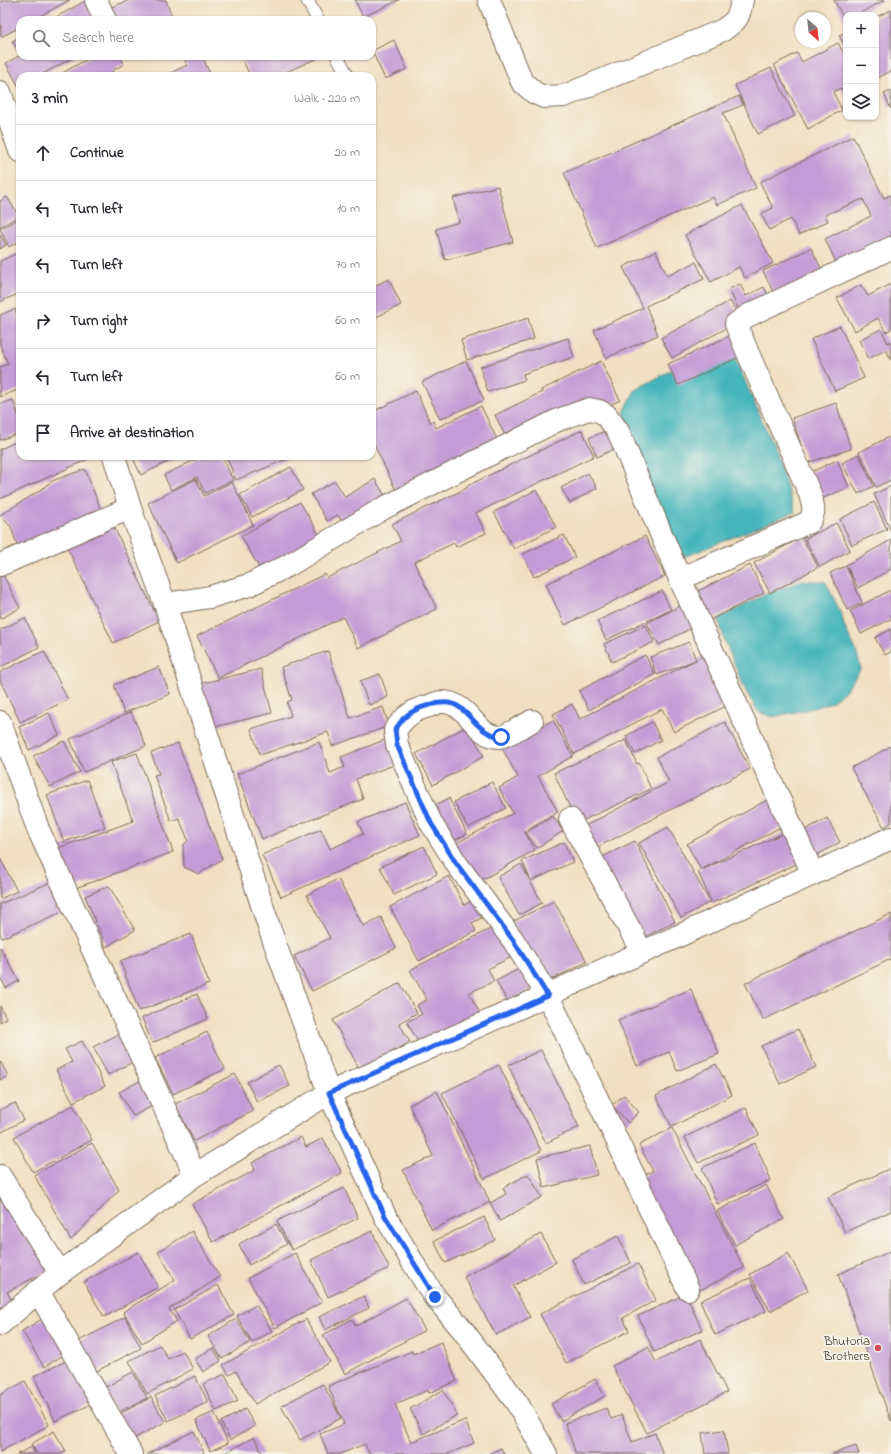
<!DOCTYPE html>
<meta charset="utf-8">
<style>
body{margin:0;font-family:"Indie Flower",sans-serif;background:#f7f7f7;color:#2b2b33}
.controls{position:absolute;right:12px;top:12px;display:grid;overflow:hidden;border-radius:8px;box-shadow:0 1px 3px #0004}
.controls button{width:36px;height:36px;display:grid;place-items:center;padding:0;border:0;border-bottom:1px solid #e1e1e2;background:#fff;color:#2b2b33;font:20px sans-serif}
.compass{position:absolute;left:795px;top:12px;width:36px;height:36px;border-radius:50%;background:#fff;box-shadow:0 1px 3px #0004;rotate:153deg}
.stop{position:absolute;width:12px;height:12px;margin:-9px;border:3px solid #2563eb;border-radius:50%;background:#fff}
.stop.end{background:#2563eb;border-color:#fff;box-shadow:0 1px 4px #0008}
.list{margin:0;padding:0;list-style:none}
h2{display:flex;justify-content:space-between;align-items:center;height:52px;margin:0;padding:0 16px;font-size:17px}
h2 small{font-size:13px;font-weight:400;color:#7c7c81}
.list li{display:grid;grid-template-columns:26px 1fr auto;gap:12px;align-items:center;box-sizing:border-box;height:56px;padding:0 16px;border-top:1px solid #e1e1e2}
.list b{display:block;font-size:15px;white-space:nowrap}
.list em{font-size:13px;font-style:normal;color:#7c7c81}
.icon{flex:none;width:22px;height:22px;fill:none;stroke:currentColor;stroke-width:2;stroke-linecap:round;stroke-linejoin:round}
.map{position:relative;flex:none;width:891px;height:1454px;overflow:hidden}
.search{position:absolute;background:#fff;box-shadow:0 1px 3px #0004;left:16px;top:16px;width:360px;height:44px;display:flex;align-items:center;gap:10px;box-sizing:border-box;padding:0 14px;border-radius:12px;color:#7c7c81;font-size:15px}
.panel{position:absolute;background:#fff;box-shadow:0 1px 3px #0004;left:16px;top:72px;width:360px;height:388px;border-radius:12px}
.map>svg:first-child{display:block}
</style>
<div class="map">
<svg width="891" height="1454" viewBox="0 0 891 1454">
<rect width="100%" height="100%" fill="#f7f3e8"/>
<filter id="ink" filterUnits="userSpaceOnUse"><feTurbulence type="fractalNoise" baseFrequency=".025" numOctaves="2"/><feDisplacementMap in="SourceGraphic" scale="8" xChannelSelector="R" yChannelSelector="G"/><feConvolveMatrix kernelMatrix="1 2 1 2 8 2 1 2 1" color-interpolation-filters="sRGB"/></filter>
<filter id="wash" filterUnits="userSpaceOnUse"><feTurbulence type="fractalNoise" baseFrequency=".012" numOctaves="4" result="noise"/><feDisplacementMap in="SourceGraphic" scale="16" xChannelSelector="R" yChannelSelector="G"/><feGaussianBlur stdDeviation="0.9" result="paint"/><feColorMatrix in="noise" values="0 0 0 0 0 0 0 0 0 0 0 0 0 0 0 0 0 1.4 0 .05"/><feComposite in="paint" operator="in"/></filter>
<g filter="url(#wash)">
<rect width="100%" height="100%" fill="#f1dfc1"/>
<g fill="#45b5bc" stroke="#40706d">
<path d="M 731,348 L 776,453 L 795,512 L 687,556 L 673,554 L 624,412 L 635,390 L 673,369 Z"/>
<path d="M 803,580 L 826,582 L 840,611 L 846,630 L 856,650 L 861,669 L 846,690 L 832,702 L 811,709 L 772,717 L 758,712 L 744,688 L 724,639 L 718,619 L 766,594 Z"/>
</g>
<g id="blocks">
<g fill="#c39bd6">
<path d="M 4,0 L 70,0 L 32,20 L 20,20 L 20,27 L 1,37 L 0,2 Z"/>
<path d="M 87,0 L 105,20 L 51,20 Z"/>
<path d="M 130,0 L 166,0 L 173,20 L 110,20 L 106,9 Z"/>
<path d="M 355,0 L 399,0 L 363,17 Z"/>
<path d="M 834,0 L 885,0 L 856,15 L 846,15 L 845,21 Z"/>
<path d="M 891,10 L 891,71 L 876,79 L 876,17 Z"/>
<path d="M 846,32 L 846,50 L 839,35 Z"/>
<path d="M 20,37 L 20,54 L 12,41 Z"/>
<path d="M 394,40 L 407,69 L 385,79 L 372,51 Z"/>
<path d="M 838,43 L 846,57 L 846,97 L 841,88 L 833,92 L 842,110 L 808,129 L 774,65 L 797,53 L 802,62 Z"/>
<path d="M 19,56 L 76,56 L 39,76 L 20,76 L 20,89 L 6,63 Z"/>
<path d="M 93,56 L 120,56 L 124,64 L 112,71 L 115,76 L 57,76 Z"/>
<path d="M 183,56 L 202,56 L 211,76 L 164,76 L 187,65 Z"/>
<path d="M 241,56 L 322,56 L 277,76 L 250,76 Z"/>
<path d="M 771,68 L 795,116 L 758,134 L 735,85 Z"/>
<path d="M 891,91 L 891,109 L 884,94 Z"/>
<path d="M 739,96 L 743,105 L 723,113 L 756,188 L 717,205 L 713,197 L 597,248 L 564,173 Z"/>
<path d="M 853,136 L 884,198 L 891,195 L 891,238 L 837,264 L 825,239 L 871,216 L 863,199 L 825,215 L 828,221 L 799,235 L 791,219 L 769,230 L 761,214 L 773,208 L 760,182 Z"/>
<path d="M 498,186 L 513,242 L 445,260 L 436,229 L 459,222 L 453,198 Z"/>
<path d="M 7,197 L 19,216 L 0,227 L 0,201 Z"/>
<path d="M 742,205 L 773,263 L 745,278 L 739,267 L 711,282 L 685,235 Z"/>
<path d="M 18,219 L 20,222 L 20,241 L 9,247 L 0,229 Z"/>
<path d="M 0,234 L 6,245 L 0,249 Z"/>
<path d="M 811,248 L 825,276 L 777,300 L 763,271 Z"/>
<path d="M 656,251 L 667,276 L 696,262 L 704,279 L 646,306 L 658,335 L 606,358 L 594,330 L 643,308 L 623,267 Z"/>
<path d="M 20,252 L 20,293 L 0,302 L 0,261 Z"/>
<path d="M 389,279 L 401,305 L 376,317 L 372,309 L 372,287 Z"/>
<path d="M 740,284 L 746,296 L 764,287 L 770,300 L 740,313 L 729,289 Z"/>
<path d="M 891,284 L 891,329 L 886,332 L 878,318 L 855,331 L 837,298 L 861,285 L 868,296 Z"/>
<path d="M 730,301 L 741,320 L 672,358 L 661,338 Z"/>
<path d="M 15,309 L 20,323 L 20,389 L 0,397 L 0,367 L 8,364 L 0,345 L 0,315 Z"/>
<path d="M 528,318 L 534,339 L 467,360 L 461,340 Z"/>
<path d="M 840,326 L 864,378 L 835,391 L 811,339 Z"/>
<path d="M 881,329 L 888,343 L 891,341 L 891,360 L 886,350 L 868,359 L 859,340 Z"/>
<path d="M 736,333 L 746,354 L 678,385 L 668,364 Z"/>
<path d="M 568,338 L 574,357 L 523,374 L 525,380 L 488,392 L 480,367 Z"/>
<path d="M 466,361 L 484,400 L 440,419 L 422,382 Z"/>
<path d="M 601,361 L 620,400 L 513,452 L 495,415 L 542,392 L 541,390 Z"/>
<path d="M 416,391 L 430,422 L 433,421 L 436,428 L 481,406 L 502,450 L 400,499 L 372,440 L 372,412 Z"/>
<path d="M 13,400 L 20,420 L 20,433 L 0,440 L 0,404 Z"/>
<path d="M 836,403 L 851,449 L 807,463 L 792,418 Z"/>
<path d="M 612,428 L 621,446 L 597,457 L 589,438 Z"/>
<path d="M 582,430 L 594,456 L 476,513 L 486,533 L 456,547 L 454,543 L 414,562 L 437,609 L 358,648 L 343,617 L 218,678 L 197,636 L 325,574 L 327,578 L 401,541 L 392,524 L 467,488 L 467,486 Z"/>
<path d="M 891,436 L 891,480 L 876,487 L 859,452 Z"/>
<path d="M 20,440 L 20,456 L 95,456 L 0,499 L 0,449 Z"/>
<path d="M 858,454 L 874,486 L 858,494 L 842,463 Z"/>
<path d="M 132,456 L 180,456 L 141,475 Z"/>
<path d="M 203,456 L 222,456 L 233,480 L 205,493 L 197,477 L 171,490 L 164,475 Z"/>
<path d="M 226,456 L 286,456 L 287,459 L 236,480 Z"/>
<path d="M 837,460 L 849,487 L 819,500 L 807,474 Z"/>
<path d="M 291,467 L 303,490 L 252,517 L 240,495 Z"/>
<path d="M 85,469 L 104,518 L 19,550 L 11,527 L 0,515 L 39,491 L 52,481 Z"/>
<path d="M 588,473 L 597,488 L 570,503 L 561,488 Z"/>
<path d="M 196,479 L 204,496 L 232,482 L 253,525 L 177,563 L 148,503 Z"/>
<path d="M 375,479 L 392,508 L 349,533 L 338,515 L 327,521 L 311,494 L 335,481 L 345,497 Z"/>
<path d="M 891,486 L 891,531 L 874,494 Z"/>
<path d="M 536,490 L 556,527 L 514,549 L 494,512 Z"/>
<path d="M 300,502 L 327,548 L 268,583 L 241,536 Z"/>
<path d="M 874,502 L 887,529 L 852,545 L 840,519 Z"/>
<path d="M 112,523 L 159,621 L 113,643 L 66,545 Z"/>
<path d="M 836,523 L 850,550 L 820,567 L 805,539 Z"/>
<path d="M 564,535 L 575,557 L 534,577 L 523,554 Z"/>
<path d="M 645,536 L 665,576 L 565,625 L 546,584 Z"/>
<path d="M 802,537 L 818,567 L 770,593 L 754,563 Z"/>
<path d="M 891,540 L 891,569 L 858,588 L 846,565 Z"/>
<path d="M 750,565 L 764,593 L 698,626 L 684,598 Z"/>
<path d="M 846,566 L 862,603 L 847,610 L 830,573 Z"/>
<path d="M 3,575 L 20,608 L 0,619 L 0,577 Z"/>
<path d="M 891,590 L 891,619 L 861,634 L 850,611 Z"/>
<path d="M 662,591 L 671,610 L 606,640 L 597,621 Z"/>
<path d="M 684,604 L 695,626 L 659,645 L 647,623 Z"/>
<path d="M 25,618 L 39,647 L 1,667 L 0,664 L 0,630 Z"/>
<path d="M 646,625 L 654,642 L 612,662 L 604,644 Z"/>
<path d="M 891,629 L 891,652 L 885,655 L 875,638 Z"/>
<path d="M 689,642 L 696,660 L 657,675 L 650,657 Z"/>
<path d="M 44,651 L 68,700 L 20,722 L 0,680 L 0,672 Z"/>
<path d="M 328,651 L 350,718 L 383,707 L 389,726 L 332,746 L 328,732 L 260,755 L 251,729 L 291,716 L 287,702 L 292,700 L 281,667 Z"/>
<path d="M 709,653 L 734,702 L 674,732 L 662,709 L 574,754 L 553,714 L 572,704 L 580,719 Z"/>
<path d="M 645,655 L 655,674 L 589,710 L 579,691 Z"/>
<path d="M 159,667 L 170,694 L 124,713 L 114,685 Z"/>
<path d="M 261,669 L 272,713 L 210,728 L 199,684 Z"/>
<path d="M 380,674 L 388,697 L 369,705 L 360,681 Z"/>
<path d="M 131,712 L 146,746 L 84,772 L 70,739 Z"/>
<path d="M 49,713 L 59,735 L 29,750 L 19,727 Z"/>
<path d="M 553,720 L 573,756 L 538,776 L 558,812 L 524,831 L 535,850 L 473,885 L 451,846 L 513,813 L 499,788 L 518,777 L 502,748 Z"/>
<path d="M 652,722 L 661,740 L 635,754 L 626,736 Z"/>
<path d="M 725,722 L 750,769 L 590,851 L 579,829 L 669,782 L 657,757 Z"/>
<path d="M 467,726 L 484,756 L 433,785 L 416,754 Z"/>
<path d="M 392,737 L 402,762 L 356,779 L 363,799 L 262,839 L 237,774 L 319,742 L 330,773 L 345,767 L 341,757 Z"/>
<path d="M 626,740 L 637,764 L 639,763 L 651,789 L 577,823 L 554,773 Z"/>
<path d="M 64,741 L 80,772 L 50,787 L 33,756 Z"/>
<path d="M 178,743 L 222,859 L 199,874 L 184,867 L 183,846 L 188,840 L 179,818 L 171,821 L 154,775 L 159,774 L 151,753 Z"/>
<path d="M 891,746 L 891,823 L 884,827 L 851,768 Z"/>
<path d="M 137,753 L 173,852 L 73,889 L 58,848 L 133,821 L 111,762 Z"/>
<path d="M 87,780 L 105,827 L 64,842 L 47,795 Z"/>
<path d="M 492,782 L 506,808 L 468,828 L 454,802 Z"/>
<path d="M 776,795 L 790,822 L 703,869 L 791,830 L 805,860 L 712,903 L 698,872 L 701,870 L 687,844 Z"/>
<path d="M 449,798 L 467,834 L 445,845 L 427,809 Z"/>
<path d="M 405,802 L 420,835 L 281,897 L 262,855 L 321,829 L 330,849 L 363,834 L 358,822 Z"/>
<path d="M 553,816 L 563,831 L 537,848 L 526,833 Z"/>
<path d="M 827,818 L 840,842 L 814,857 L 800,833 Z"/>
<path d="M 668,827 L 710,902 L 681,918 L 639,843 Z"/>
<path d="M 635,841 L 675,922 L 632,943 L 592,862 Z"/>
<path d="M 564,842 L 573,862 L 531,881 L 522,861 Z"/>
<path d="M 424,846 L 437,874 L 394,895 L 380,867 Z"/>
<path d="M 0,858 L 17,891 L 0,899 Z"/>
<path d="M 521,864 L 542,903 L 519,915 L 498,877 Z"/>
<path d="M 449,876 L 464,905 L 480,896 L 489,914 L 472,923 L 476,931 L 419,961 L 390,907 Z"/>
<path d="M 338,879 L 363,926 L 381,917 L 396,948 L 312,991 L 294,956 L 330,938 L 307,895 Z"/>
<path d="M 56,880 L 69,909 L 2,938 L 0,933 L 0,904 Z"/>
<path d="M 109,886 L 135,930 L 106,947 L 85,896 Z"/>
<path d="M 554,901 L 587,962 L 546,982 L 512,922 Z"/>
<path d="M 891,914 L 891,959 L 763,1020 L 745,983 Z"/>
<path d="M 498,925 L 513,956 L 488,969 L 494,981 L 469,993 L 481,1015 L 420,1045 L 407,1022 L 422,1014 L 417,1005 L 427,1000 L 410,970 Z"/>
<path d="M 191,934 L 209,984 L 139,1011 L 120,961 Z"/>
<path d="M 0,947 L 19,981 L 6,988 L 0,977 Z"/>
<path d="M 523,967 L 534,988 L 507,1001 L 496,981 Z"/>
<path d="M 400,983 L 417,1013 L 399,1023 L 410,1042 L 360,1070 L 333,1020 Z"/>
<path d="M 691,989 L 719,1054 L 677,1071 L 669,1052 L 637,1066 L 618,1020 Z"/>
<path d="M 197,994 L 208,1019 L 152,1043 L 142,1018 Z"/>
<path d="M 0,1006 L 6,1018 L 0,1022 Z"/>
<path d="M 798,1029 L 816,1067 L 780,1084 L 761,1046 Z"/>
<path d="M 207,1032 L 225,1069 L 173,1094 L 155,1058 Z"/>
<path d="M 119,1034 L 133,1062 L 108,1075 L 93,1047 Z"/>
<path d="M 82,1041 L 105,1086 L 73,1102 L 56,1070 L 72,1062 L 65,1049 Z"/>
<path d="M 541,1050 L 579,1127 L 546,1143 L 508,1065 Z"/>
<path d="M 0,1061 L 8,1076 L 0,1080 Z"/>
<path d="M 716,1064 L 732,1095 L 672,1127 L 656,1096 Z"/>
<path d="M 279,1065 L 290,1086 L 257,1102 L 247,1082 Z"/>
<path d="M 499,1065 L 541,1151 L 484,1179 L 442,1093 Z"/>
<path d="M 235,1074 L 253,1111 L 194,1141 L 175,1104 Z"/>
<path d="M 149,1076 L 162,1101 L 133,1116 L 119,1092 Z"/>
<path d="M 437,1091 L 490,1202 L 432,1230 L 403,1170 L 433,1156 L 409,1105 Z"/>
<path d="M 624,1095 L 639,1112 L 628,1123 L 612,1105 Z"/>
<path d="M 15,1103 L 24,1120 L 0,1133 L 0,1110 Z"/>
<path d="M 73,1105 L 92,1140 L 33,1172 L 14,1137 Z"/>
<path d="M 746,1108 L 759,1135 L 698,1163 L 685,1137 Z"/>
<path d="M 672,1128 L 744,1268 L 692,1294 L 634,1181 L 653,1171 L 639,1145 Z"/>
<path d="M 301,1137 L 306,1147 L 323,1138 L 342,1173 L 213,1242 L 192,1204 L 255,1170 L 252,1163 Z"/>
<path d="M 92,1143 L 119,1190 L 71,1240 L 34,1175 Z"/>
<path d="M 755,1143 L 771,1180 L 717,1204 L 702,1168 Z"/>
<path d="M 590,1146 L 597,1175 L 544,1188 L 537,1158 Z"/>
<path d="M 891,1168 L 891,1211 L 845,1232 L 828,1197 Z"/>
<path d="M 528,1174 L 542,1197 L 500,1221 L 490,1203 L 506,1194 L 503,1188 Z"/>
<path d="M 766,1185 L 784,1219 L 735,1245 L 717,1211 Z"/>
<path d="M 344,1188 L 358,1218 L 292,1250 L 277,1221 Z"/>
<path d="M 0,1190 L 58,1265 L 7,1292 L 17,1310 L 0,1318 Z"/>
<path d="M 484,1217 L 495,1240 L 445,1263 L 434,1241 Z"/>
<path d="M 276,1224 L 287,1244 L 249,1265 L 239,1244 Z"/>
<path d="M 192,1231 L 220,1277 L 169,1309 L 177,1321 L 142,1343 L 123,1312 L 175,1280 L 158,1252 Z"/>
<path d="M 372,1231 L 389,1268 L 328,1297 L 311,1260 Z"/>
<path d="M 541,1234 L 556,1262 L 513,1286 L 530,1317 L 496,1335 L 464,1277 Z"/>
<path d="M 618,1236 L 631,1263 L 584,1285 L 572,1259 Z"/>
<path d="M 891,1251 L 891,1421 L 838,1274 Z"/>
<path d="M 138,1252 L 158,1287 L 104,1317 L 84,1282 Z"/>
<path d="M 295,1253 L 322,1302 L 275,1328 L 248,1278 Z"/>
<path d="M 788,1253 L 808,1290 L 770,1311 L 750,1274 Z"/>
<path d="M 638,1264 L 656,1300 L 623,1318 L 629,1331 L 566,1363 L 540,1314 Z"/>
<path d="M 750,1278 L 766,1311 L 715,1335 L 700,1301 Z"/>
<path d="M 218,1285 L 234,1315 L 190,1339 L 174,1310 Z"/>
<path d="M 686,1294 L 702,1330 L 654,1352 L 638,1316 Z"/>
<path d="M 364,1296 L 369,1308 L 325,1330 L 319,1317 Z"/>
<path d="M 406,1298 L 425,1330 L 345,1374 L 323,1335 L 352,1319 L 356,1326 Z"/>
<path d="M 256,1305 L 272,1331 L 252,1343 L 237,1316 Z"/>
<path d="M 47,1316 L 67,1353 L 44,1367 L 22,1331 Z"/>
<path d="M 125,1317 L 141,1348 L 91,1374 L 75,1343 Z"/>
<path d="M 236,1319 L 250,1342 L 222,1359 L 208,1336 Z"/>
<path d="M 306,1319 L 330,1362 L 255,1404 L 236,1371 L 229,1375 L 223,1365 Z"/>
<path d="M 700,1339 L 727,1392 L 647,1433 L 612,1366 L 648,1347 L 656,1362 Z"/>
<path d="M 441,1342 L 457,1381 L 429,1393 L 428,1390 L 395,1404 L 411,1442 L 465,1420 L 474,1443 L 448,1454 L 369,1454 L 365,1444 L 340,1454 L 328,1454 L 320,1434 L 344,1424 L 328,1386 L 412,1351 L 413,1354 Z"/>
<path d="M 160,1345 L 168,1359 L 183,1351 L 193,1369 L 147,1394 L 129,1361 Z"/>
<path d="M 213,1348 L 221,1361 L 203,1372 L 195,1359 Z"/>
<path d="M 77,1356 L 98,1401 L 55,1421 L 34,1376 Z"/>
<path d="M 133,1372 L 147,1398 L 117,1413 L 102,1389 Z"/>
<path d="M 225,1374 L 238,1401 L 216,1411 L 203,1384 Z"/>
<path d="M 195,1376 L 208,1402 L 168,1421 L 155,1396 Z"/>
<path d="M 595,1379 L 605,1396 L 561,1421 L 551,1404 Z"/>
<path d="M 25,1381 L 49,1425 L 0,1452 L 0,1395 Z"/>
<path d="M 323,1384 L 341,1418 L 300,1440 L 281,1406 Z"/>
<path d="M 443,1390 L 457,1415 L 423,1434 L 410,1409 Z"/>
<path d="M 151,1397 L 165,1422 L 129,1441 L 116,1416 Z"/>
<path d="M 606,1408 L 611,1419 L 622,1415 L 632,1442 L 655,1433 L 663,1454 L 576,1454 L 565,1423 Z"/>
<path d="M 245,1409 L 255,1426 L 230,1440 L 221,1422 Z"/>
<path d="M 214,1412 L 228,1443 L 210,1451 L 196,1420 Z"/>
<path d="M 724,1430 L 728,1454 L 705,1454 L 702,1433 Z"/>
<path d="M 54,1431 L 66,1451 L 61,1454 L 37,1454 L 31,1444 Z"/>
<path d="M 194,1431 L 204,1453 L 201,1454 L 147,1454 Z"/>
<path d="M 254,1437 L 263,1454 L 223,1454 Z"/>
<path d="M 856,1446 L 859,1454 L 832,1454 Z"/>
<path d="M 32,1447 L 35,1454 L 17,1454 Z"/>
<path d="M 501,1448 L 504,1454 L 488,1454 Z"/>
</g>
</g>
</g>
<g filter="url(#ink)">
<use href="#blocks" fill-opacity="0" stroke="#7b6957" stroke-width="1"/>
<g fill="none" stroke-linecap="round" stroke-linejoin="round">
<g stroke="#7b6957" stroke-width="14">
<g id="service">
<path d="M 307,0 L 318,20"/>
<path d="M 337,56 L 348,76"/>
</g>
</g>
<g stroke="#7b6957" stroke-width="24">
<g id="minor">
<path d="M 96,0 L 105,20"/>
<path d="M 489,0 L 522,82 L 535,93 L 544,97 L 564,96 L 723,30 C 738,20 739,17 742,0"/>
<path d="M 0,565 L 130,508"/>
<path d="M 680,579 L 809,522 C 816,511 813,506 810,494 L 747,351 L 736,324 L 747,316 L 891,248"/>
<path d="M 165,604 L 210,597 L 249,585 L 289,565 L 382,509 L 558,420 L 589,409 L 599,411 L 606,415 L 618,431 L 680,579 L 813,874"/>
<path d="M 532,721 C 526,724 505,737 499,737 C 475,737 469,701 441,702 C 437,702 432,705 429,706 C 412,710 405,717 395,730 L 397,745 L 431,823 L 456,863 L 513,940 L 548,996 L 688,1289"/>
<path d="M 0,722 L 38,829 L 195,1175"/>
<path d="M 570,819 L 642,952"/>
<path d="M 0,1176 L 60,1273"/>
<path d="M 38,1291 L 131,1454"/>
</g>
</g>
<g stroke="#7b6957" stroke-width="24">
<g id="tertiary">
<path d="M 0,92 L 20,151"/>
<path d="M 114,456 L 130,508 L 165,604 L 270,930 L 329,1093 L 385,1216 L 415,1266 L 435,1297 L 462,1329 L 517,1403 L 546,1454"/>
<path d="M 0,1324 L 60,1273 L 195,1175 L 329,1093 L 683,934 L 891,838"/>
</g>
</g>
<use href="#service" stroke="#fff" stroke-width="12"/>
<use href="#minor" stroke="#fff" stroke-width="22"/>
<use href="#tertiary" stroke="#fff" stroke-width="22"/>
</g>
</g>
<g fill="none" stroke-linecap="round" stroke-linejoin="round" filter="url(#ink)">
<path stroke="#2563eb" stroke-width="5" d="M 435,1297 L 385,1216 L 329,1093 L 548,996 L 513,940 L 456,863 L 431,823 L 397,745 L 395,730 C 398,726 401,721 404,718 C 415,707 446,697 459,707 C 475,719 479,733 501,737"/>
</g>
<circle fill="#d1495b" stroke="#f7f3e8" stroke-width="1.5" cx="878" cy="1348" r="4"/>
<g text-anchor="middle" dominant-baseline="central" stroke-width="4" stroke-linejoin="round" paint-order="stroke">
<g font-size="13" fill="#3b2a1e" stroke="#f7f3e8" text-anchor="end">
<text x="870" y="1341">Bhutoria<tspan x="870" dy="15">Brothers</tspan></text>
</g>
</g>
</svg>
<div class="controls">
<button>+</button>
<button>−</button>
<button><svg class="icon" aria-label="layers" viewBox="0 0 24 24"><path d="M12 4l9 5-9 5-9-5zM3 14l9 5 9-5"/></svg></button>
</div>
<svg class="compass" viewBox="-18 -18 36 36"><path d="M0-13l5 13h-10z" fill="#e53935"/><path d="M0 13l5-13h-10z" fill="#7c7c81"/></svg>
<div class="stop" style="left:501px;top:737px"></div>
<div class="stop end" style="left:435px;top:1297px"></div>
<div class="search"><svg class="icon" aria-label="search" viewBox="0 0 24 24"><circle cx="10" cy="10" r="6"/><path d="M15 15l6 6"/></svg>Search here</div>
<section class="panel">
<h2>3 min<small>Walk · 220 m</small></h2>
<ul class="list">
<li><svg class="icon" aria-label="ahead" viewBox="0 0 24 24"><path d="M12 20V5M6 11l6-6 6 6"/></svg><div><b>Continue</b></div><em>20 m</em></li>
<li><svg class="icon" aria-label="left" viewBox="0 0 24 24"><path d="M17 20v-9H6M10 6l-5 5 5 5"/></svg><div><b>Turn left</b></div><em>10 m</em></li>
<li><svg class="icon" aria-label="left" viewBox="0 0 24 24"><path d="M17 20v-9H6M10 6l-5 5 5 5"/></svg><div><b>Turn left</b></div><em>70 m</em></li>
<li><svg class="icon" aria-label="right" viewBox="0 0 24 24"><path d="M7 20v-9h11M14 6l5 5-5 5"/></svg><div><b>Turn right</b></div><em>60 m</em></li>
<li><svg class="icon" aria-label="left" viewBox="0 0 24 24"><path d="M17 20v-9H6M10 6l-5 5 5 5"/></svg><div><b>Turn left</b></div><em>60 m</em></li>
<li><svg class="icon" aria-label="arrive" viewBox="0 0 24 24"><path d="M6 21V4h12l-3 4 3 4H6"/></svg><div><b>Arrive at destination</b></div></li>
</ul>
</section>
</div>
